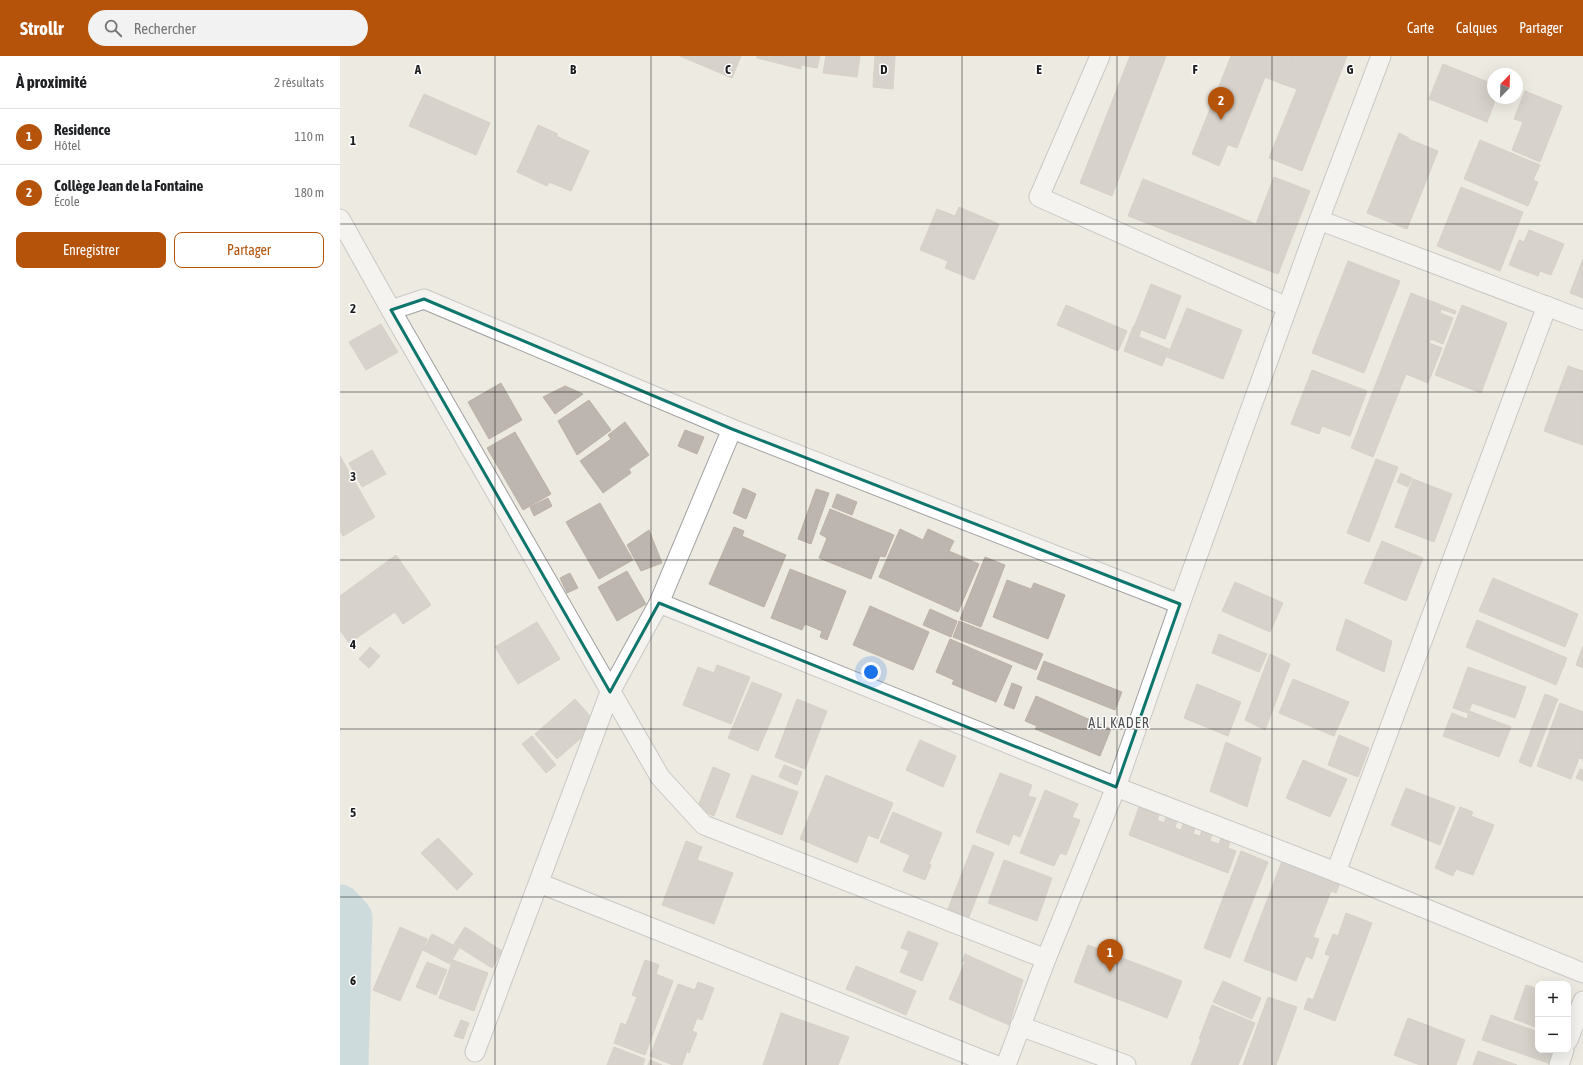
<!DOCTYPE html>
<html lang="fr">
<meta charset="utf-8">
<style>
body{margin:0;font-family:"Asap Condensed",sans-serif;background:#f2f2f2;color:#202124}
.controls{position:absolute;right:12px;bottom:12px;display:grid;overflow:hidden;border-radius:8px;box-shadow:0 4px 16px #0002}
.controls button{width:36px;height:36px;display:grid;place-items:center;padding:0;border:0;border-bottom:1px solid #e0e0e0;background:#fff;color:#202124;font:20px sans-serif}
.compass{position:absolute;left:1147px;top:12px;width:36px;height:36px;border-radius:50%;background:#fff;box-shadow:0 4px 16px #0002;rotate:23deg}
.you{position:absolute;left:531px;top:616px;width:14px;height:14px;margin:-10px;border:3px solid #fff;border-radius:50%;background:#1a73e8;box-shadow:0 0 0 6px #1a73e833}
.badge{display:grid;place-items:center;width:26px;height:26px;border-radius:50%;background:#b45309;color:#fff;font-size:13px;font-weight:700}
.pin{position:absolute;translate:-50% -33px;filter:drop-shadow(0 1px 2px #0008)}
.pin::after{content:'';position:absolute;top:21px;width:14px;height:12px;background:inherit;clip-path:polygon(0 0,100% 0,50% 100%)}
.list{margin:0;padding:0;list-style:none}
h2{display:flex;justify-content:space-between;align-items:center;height:52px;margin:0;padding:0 16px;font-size:17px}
h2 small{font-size:13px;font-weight:400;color:#757577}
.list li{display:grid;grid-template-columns:26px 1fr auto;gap:12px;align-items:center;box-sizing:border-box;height:56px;padding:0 16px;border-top:1px solid #e0e0e0}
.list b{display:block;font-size:15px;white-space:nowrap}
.list p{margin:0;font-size:13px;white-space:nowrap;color:#757577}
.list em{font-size:13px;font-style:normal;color:#757577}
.actions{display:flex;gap:8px;padding:12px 16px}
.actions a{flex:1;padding:9px 0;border:1px solid #b45309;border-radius:8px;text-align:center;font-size:14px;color:#b45309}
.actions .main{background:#b45309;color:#fff}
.icon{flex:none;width:22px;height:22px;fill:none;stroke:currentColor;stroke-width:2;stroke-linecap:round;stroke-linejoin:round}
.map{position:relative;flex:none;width:1243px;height:1009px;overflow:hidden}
header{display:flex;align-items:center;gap:24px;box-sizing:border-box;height:56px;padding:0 20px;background:#b45309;color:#fff}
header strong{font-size:19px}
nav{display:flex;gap:22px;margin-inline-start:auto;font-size:14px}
.search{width:280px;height:36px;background:#f2f2f2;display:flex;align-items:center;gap:10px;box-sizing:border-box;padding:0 14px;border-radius:22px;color:#757577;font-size:15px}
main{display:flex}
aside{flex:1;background:#fff}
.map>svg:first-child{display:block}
</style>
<header>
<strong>Strollr</strong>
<div class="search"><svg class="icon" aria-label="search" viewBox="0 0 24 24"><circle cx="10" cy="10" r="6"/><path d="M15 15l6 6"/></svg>Rechercher</div>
<nav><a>Carte</a><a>Calques</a><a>Partager</a></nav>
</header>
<main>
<aside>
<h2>À proximité<small>2 résultats</small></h2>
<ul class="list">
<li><span class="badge">1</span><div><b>Residence</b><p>Hôtel</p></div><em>110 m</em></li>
<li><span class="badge">2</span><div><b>Collège Jean de la Fontaine</b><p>École</p></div><em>180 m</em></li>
</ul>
<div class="actions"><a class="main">Enregistrer</a><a>Partager</a></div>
</aside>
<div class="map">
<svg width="1243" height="1009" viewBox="0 0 1243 1009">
<rect width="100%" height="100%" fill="#edeae2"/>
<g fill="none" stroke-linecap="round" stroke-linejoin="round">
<path stroke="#a6cbd7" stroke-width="43" d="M 0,850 L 11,862 L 7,1009"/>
</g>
<g fill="#bdb5af" stroke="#bdb1a6">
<path d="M 340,0 L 401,0 L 392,22 Z"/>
<path d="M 417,0 L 480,0 L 477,12 L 461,9 L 461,13 L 417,2 Z"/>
<path d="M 486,0 L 520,0 L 517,21 L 483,17 Z"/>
<path d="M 535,0 L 555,0 L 553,33 L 533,31 Z"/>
<path d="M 790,0 L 826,0 L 772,140 L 740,127 Z"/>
<path d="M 891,0 L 953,0 L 942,28 L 925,21 L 897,92 L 860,78 Z"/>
<path d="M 953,0 L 1007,0 L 962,115 L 929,102 L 957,33 L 942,28 Z"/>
<path d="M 1103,8 L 1153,28 L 1153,42 L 1156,42 L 1147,66 L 1089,43 Z"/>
<path d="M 1185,35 L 1222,50 L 1200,106 L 1172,94 L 1183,66 L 1174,63 Z"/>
<path d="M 84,38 L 150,67 L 136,99 L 69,70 Z"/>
<path d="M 198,69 L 218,78 L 216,80 L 249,95 L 231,135 L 209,126 L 207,130 L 177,116 Z"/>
<path d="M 1059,77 L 1069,82 L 1068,83 L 1098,95 L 1067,173 L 1027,157 Z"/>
<path d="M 860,78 L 888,88 L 879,110 L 852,98 Z"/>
<path d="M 1140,84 L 1200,109 L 1193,124 L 1198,126 L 1188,150 L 1124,123 Z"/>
<path d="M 934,121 L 970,135 L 938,218 L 788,160 L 803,123 L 916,168 Z"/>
<path d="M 1121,131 L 1183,156 L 1160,215 L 1097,190 Z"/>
<path d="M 619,151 L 659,168 L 634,224 L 605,212 L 608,205 L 580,194 L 597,153 L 615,160 Z"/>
<path d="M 1189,174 L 1224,188 L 1211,219 L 1200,215 L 1198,220 L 1169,209 L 1179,184 L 1184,186 Z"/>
<path d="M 1243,203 L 1243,242 L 1230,237 Z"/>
<path d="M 1008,205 L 1060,225 L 1024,317 L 972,297 Z"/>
<path d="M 811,228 L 841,240 L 825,283 L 794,271 Z"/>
<path d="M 1071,237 L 1116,255 L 1115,258 L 1101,253 L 1100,257 L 1113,262 L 1103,288 L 1091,283 L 1089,287 L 1102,292 L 1088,327 L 1066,318 L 1033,401 L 1011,392 Z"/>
<path d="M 726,249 L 787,275 L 778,295 L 717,269 Z"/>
<path d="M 1122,249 L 1167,267 L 1141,337 L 1095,319 Z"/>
<path d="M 847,252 L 902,274 L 883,323 L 827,301 Z"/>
<path d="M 41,268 L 58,296 L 26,314 L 9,286 Z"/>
<path d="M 793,271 L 801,274 L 799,281 L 829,293 L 822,310 L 784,295 Z"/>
<path d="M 1228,310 L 1243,315 L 1243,389 L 1204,375 Z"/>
<path d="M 972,314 L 1027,335 L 1010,380 L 982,370 L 979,378 L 951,368 Z"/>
<path d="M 161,327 L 182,364 L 149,383 L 128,346 Z"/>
<path d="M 225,330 L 243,338 L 215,358 L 203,341 Z"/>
<path d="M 249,344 L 271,374 L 237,399 L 218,365 Z"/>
<path d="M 285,366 L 309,399 L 289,413 L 291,417 L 263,437 L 240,405 L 271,383 L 268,379 Z"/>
<path d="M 345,374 L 364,381 L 357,398 L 338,390 Z"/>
<path d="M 175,376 L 211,438 L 183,454 L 147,392 Z"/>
<path d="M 32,394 L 46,418 L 22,431 L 9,407 Z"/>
<path d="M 0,400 L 35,461 L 3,480 L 0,475 Z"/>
<path d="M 1036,403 L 1058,411 L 1029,486 L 1007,477 Z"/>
<path d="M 1061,417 L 1072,422 L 1068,431 L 1057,426 Z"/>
<path d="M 1073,423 L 1112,438 L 1094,486 L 1055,471 Z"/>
<path d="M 403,432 L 416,438 L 406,463 L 393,457 Z"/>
<path d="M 476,433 L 489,437 L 471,488 L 458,483 Z"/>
<path d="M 497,438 L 517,446 L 512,459 L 492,451 Z"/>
<path d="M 208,442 L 212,450 L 194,460 L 190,451 Z"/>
<path d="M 260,447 L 293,504 L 259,523 L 226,466 Z"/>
<path d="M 490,453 L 554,479 L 545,501 L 540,500 L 531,523 L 479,502 L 487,482 L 480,478 Z"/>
<path d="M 394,471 L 404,475 L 402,480 L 446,499 L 424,551 L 369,528 Z"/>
<path d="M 560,473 L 583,484 L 588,473 L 614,485 L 609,495 L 639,508 L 618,556 L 539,521 Z"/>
<path d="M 309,474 L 322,507 L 301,515 L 287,489 Z"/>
<path d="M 1042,485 L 1083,502 L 1066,545 L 1024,527 Z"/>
<path d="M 56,499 L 91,549 L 63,568 L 55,556 L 9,587 L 0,574 L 0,540 Z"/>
<path d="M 645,501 L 665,509 L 641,571 L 620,563 Z"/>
<path d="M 450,513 L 506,535 L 487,584 L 480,581 L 482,575 L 465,568 L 462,574 L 431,562 Z"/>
<path d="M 287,515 L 306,548 L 277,565 L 258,531 Z"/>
<path d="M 230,517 L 238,532 L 227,537 L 220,522 Z"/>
<path d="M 1153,522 L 1238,558 L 1225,591 L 1139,555 Z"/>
<path d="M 667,524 L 691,533 L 694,527 L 725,539 L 708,583 L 653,561 Z"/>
<path d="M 895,526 L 943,547 L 930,576 L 882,555 Z"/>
<path d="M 530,550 L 589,576 L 573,614 L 513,589 Z"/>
<path d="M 590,553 L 617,565 L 611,581 L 583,569 Z"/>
<path d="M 1006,563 L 1052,585 L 1044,616 L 996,594 Z"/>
<path d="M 1137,564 L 1227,602 L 1216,629 L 1126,591 Z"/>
<path d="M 619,565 L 703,598 L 696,614 L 613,581 Z"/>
<path d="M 197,566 L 220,603 L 178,628 L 155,591 Z"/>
<path d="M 879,578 L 927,598 L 919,616 L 872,597 Z"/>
<path d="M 610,583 L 672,610 L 656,646 L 612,628 L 614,624 L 596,616 Z"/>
<path d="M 1243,590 L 1243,612 L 1236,609 Z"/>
<path d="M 30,591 L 40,600 L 29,612 L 19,603 Z"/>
<path d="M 930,598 L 950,608 L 925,674 L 905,664 Z"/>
<path d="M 704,605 L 782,636 L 775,654 L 697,623 Z"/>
<path d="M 377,609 L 410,621 L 391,668 L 343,649 L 358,611 L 374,617 Z"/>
<path d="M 1128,611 L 1186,631 L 1175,662 L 1132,647 L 1128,657 L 1113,652 Z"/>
<path d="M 953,623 L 1009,646 L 994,680 L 939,657 Z"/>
<path d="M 412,626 L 442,638 L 418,695 L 388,682 Z"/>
<path d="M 672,627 L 682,631 L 674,653 L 664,649 Z"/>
<path d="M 857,628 L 901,646 L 888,680 L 844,662 Z"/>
<path d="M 1205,638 L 1218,643 L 1191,711 L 1179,706 Z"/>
<path d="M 696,640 L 771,673 L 760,700 L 695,673 L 697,670 L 685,665 Z"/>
<path d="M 235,643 L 257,668 L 217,703 L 195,678 Z"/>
<path d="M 457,643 L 487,655 L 465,713 L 435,701 Z"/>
<path d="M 1220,647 L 1243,656 L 1243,703 L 1239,702 L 1231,723 L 1197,710 Z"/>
<path d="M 1129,655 L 1171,671 L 1159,701 L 1103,680 L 1112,657 L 1127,663 Z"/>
<path d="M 999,679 L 1029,692 L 1018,721 L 988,709 Z"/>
<path d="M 192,680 L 216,709 L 206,717 L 182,688 Z"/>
<path d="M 580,684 L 616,700 L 603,731 L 566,714 Z"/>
<path d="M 886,686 L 921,702 L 907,751 L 870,735 Z"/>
<path d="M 963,704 L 1007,723 L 990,761 L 946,742 Z"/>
<path d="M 444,709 L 462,716 L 457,729 L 439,721 Z"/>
<path d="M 373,711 L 390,718 L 374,760 L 357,753 Z"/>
<path d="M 1240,713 L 1243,714 L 1243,725 L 1236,722 Z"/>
<path d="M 660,717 L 692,729 L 688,740 L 696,742 L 680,781 L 673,778 L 669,789 L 636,776 Z"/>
<path d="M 412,719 L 458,736 L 442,779 L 396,761 Z"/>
<path d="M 486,719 L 553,747 L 538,783 L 528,779 L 517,807 L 460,783 Z"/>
<path d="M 1066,732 L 1115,751 L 1100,789 L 1051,769 Z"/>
<path d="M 705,734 L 738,748 L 732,761 L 740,764 L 726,799 L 720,797 L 714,810 L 680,797 Z"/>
<path d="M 799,751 L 819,759 L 817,764 L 824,767 L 826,761 L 837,765 L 835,772 L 841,774 L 843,768 L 855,772 L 853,778 L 860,780 L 862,775 L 872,779 L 870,785 L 879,788 L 881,782 L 890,786 L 888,792 L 896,795 L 888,817 L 789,779 Z"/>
<path d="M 1120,751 L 1133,756 L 1131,760 L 1154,769 L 1133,819 L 1116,813 L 1113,820 L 1095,812 Z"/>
<path d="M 553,756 L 602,777 L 589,808 L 591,809 L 585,824 L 563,815 L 570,799 L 540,786 Z"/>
<path d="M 98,782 L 133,818 L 117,834 L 81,797 Z"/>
<path d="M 346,785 L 362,791 L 357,804 L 393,817 L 374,868 L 322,849 Z"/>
<path d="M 633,789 L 654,797 L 627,866 L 606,858 Z"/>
<path d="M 901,795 L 928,806 L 890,902 L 864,892 Z"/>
<path d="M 664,804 L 712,822 L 697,865 L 648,847 Z"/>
<path d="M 942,805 L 1000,827 L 996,837 L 991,835 L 973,881 L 979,883 L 972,903 L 966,900 L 956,925 L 904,905 Z"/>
<path d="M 1006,857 L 1032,867 L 995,965 L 964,953 L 968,942 L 973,944 L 990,900 L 985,898 L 993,878 L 998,880 Z"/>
<path d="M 60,871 L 87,883 L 60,945 L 33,934 Z"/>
<path d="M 125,871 L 162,895 L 152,912 L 114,888 Z"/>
<path d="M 568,875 L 598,887 L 582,925 L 560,916 L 569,895 L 561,892 Z"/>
<path d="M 92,878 L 119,892 L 110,908 L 83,894 Z"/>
<path d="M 748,889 L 842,925 L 827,962 L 734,926 Z"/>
<path d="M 625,898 L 683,924 L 669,969 L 609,943 L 625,906 L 622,905 Z"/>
<path d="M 113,904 L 148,917 L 134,955 L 99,942 Z"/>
<path d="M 305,904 L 319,909 L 316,918 L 333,925 L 305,999 L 274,987 L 281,967 L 286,969 L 297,941 L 292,939 Z"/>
<path d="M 87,906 L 107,914 L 96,939 L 76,931 Z"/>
<path d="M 516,910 L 576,935 L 566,959 L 506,933 Z"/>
<path d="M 883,925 L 921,942 L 912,963 L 873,946 Z"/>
<path d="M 358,926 L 374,932 L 362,964 L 357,962 L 352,975 L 357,977 L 349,997 L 347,995 L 342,1009 L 333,1009 L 310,1000 L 338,928 L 355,934 Z"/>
<path d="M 1186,929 L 1198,933 L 1198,972 L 1174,963 Z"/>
<path d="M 928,941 L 957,951 L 936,1009 L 903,1009 Z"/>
<path d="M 1228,944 L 1235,946 L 1228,966 Z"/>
<path d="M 872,949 L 915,967 L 898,1009 L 851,1009 L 861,983 L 859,983 Z"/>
<path d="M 441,957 L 509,981 L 498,1009 L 423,1009 Z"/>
<path d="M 1151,959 L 1198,976 L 1198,994 L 1216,994 L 1211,1008 L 1142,984 Z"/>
<path d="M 1068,962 L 1125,984 L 1116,1009 L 1080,1009 L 1054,999 Z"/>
<path d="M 121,964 L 129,967 L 123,983 L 114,980 Z"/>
<path d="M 274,991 L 305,1003 L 303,1009 L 267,1009 Z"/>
<path d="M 1138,995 L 1177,1009 L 1133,1009 Z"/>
<path d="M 310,1004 L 322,1009 L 308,1009 Z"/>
</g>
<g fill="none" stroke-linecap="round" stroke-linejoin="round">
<g stroke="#a0a0a0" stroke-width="21">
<g id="street">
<path d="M 760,0 L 699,141 L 947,251"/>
<path d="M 0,163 L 51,254 L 320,721 L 364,769 L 706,903"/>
<path d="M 979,164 L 1243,264"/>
<path d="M 51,254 L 84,243 L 392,373 L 840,548"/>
<path d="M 319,547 L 776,731 L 996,816 L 1243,917"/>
<path d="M 996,816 L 1207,250"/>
<path d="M 199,827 L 655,1009"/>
<path d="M 680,970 L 786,1009"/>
<path d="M 1228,984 L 1243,945"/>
<path d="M 135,996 L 270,636 L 319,547 L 392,373"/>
<path d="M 666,1009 L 706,903 L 776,731 L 840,548 L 979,164 L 1041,0"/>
<path d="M 1219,1009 L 1224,994"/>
</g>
</g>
<use href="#street" stroke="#fff" stroke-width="19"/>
</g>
<path d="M0 0H1243V1009H0ZM 84,243 L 392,373 L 840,548 L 776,731 L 319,547 L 270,636 L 51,254 Z" fill="#edeae2" fill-opacity=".55" fill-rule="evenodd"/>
<path fill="none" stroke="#0f766e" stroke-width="3" stroke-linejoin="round" d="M 84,243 L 392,373 L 840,548 L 776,731 L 319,547 L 270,636 L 51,254 Z"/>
<path fill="none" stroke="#1c1c1c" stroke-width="1" stroke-opacity="0.55" d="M 155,0 L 155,1009M 311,0 L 311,1009M 466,0 L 466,1009M 622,0 L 622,1009M 777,0 L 777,1009M 932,0 L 932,1009M 1088,0 L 1088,1009M 0,168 L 1243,168M 0,336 L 1243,336M 0,504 L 1243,504M 0,673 L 1243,673M 0,841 L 1243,841"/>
<g text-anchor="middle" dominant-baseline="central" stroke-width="3" stroke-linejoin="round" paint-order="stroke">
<g font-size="14" letter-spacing="1" fill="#4f4f4f" stroke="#fff">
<text x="779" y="667">ALI KADER</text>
</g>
</g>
<g font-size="13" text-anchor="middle" font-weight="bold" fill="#1c1c1c" stroke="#fff" stroke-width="3" stroke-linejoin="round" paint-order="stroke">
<text x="78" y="18">A</text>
<text x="233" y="18">B</text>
<text x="388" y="18">C</text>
<text x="544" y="18">D</text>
<text x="699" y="18">E</text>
<text x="855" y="18">F</text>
<text x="1010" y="18">G</text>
<text x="13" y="89">1</text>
<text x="13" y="257">2</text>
<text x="13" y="425">3</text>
<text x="13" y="593">4</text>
<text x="13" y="761">5</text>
<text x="13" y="929">6</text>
</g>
</svg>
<div class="controls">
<button>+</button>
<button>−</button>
</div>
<svg class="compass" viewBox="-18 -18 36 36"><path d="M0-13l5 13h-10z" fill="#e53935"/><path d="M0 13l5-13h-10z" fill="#757577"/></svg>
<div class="you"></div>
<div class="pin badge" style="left:770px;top:916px">1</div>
<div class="pin badge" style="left:881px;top:64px">2</div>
</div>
</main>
